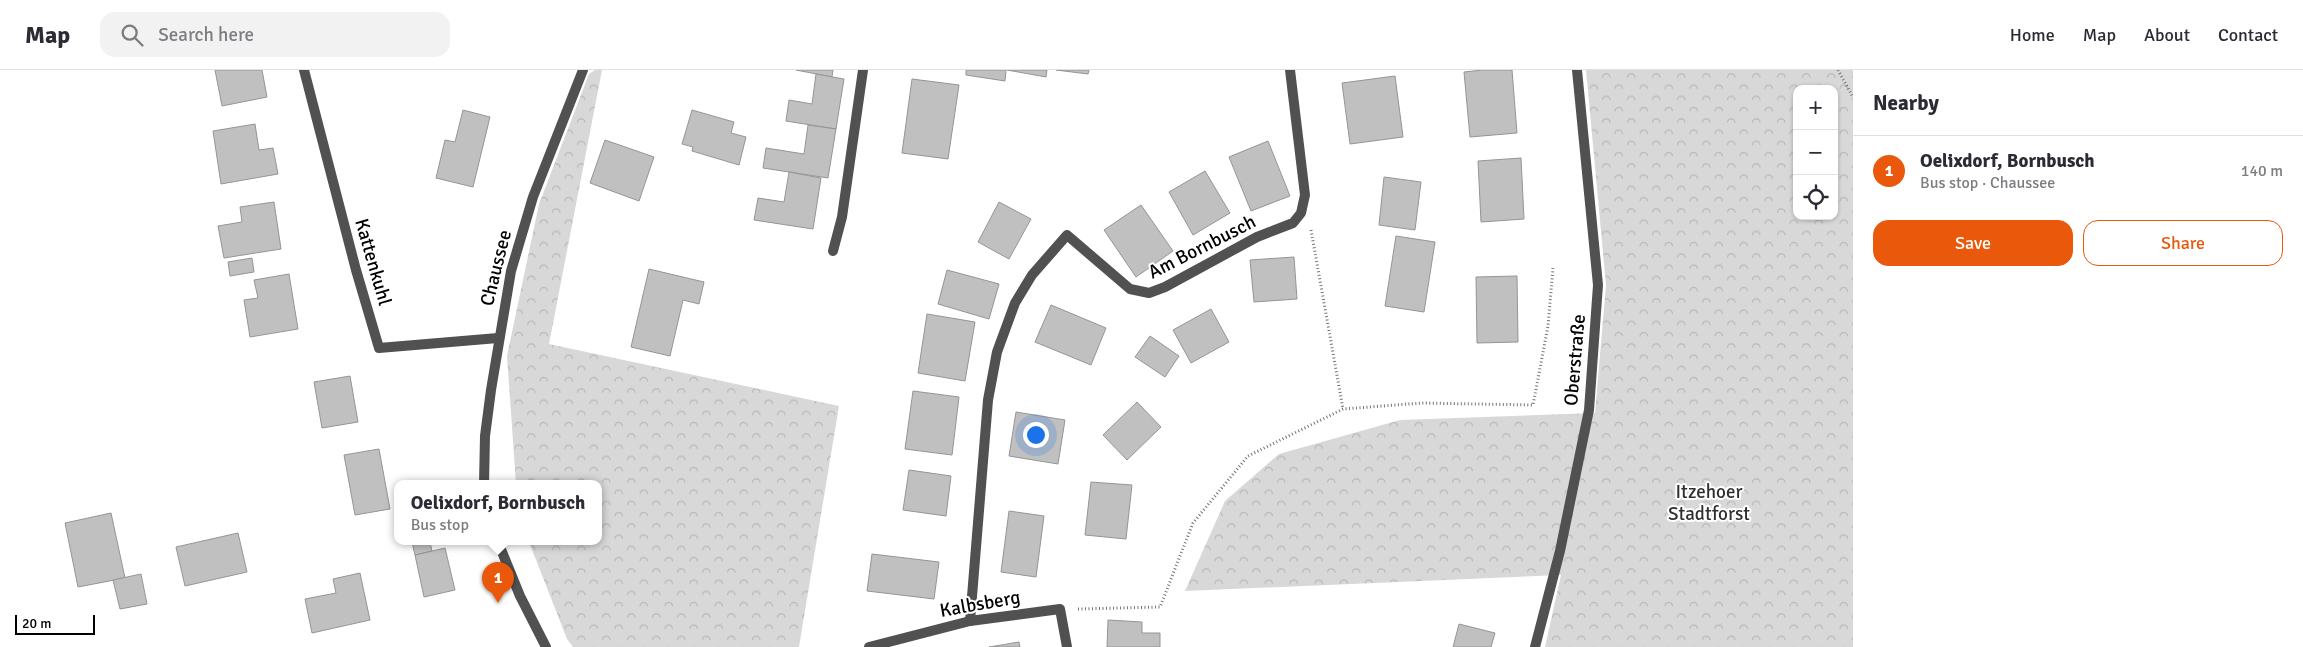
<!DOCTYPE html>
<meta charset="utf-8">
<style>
body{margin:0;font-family:Signika,sans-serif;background:#f2f2f3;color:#2b2b33}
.controls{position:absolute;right:15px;top:15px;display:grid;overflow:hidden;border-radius:10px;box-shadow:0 1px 4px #0004}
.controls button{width:45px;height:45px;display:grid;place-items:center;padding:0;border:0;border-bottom:1px solid #e1e1e2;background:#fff;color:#2b2b33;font:25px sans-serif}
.scale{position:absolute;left:15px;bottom:12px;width:80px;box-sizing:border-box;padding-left:5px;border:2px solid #000;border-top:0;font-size:14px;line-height:18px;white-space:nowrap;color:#000;-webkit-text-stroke:4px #fff;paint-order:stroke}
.you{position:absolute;left:1035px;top:364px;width:18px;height:18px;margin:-12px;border:4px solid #fff;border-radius:50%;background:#1a73e8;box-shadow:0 0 0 8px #1a73e833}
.badge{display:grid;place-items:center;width:32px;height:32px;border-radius:50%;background:#ea580c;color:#fff;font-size:16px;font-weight:700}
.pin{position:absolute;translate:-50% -41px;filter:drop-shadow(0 1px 2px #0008)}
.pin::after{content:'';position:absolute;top:26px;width:18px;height:15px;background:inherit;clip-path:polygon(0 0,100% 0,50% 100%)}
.popup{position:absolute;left:394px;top:410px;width:208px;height:65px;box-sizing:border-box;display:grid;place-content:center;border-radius:10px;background:#fff;filter:drop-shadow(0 1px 4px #0005);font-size:16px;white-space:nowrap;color:#7c7c81}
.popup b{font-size:19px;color:#2b2b33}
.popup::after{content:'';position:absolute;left:50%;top:100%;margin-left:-10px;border:10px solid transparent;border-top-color:#fff}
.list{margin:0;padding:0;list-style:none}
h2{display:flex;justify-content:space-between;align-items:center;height:65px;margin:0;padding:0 20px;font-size:21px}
h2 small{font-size:16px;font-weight:400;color:#7c7c81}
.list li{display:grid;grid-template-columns:32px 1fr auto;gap:15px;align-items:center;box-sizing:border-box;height:70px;padding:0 20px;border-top:1px solid #e1e1e2}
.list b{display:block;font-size:19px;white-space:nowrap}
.list p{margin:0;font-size:16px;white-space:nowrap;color:#7c7c81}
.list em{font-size:16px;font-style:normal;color:#7c7c81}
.actions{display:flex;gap:10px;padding:15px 20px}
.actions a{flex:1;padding:11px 0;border:1px solid #ea580c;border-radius:15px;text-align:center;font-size:18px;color:#ea580c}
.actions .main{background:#ea580c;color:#fff}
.icon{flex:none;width:28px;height:28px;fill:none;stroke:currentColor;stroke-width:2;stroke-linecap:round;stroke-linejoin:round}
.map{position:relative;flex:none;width:1853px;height:577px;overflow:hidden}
header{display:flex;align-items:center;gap:30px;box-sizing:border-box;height:70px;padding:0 25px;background:#fff;border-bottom:1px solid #e1e1e2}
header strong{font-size:24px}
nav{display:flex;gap:28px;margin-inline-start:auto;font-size:18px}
.search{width:350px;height:45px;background:#f2f2f3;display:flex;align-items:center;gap:12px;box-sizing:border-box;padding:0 18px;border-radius:15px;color:#7c7c81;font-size:19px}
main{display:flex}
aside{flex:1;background:#fff}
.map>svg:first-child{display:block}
</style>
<header>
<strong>Map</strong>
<div class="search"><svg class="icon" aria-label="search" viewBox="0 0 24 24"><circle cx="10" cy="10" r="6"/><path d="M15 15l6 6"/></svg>Search here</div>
<nav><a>Home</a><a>Map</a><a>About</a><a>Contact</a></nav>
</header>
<main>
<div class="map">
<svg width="1853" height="577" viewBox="0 0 1853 577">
<defs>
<pattern id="forest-crowns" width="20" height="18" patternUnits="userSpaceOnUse" patternTransform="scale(1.25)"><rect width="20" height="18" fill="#d8d8d8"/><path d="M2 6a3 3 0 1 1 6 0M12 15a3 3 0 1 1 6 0" fill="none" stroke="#b8b8b8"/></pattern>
</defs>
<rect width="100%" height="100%" fill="#fff"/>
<g fill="url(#forest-crowns)" fill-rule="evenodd">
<path d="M 595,0 L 602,0 L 549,274 L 839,336 L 799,577 L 573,577 L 567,569 L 529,472 L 598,472 L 598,414 L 516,414 L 507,286 L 539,134 L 589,4 Z"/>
<path d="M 1586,0 L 1853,0 L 1853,577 L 1545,577 L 1561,505 L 1185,521 L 1225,431 L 1279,384 L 1400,350 L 1595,343 L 1606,215 ZM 1797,19 L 1834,19 L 1834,146 L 1797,146 Z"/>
</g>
<g fill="#c0c0c0" stroke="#959595">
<path d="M 215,0 L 262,0 L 267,27 L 222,36 Z"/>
<path d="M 796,0 L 833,0 L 832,7 Z"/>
<path d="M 966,0 L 1006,0 L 1005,11 L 966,5 Z"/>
<path d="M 1007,0 L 1047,0 L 1046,7 Z"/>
<path d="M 1056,0 L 1089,0 L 1088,4 Z"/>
<path d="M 1483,0 L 1512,0 L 1517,63 L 1470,67 L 1464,2 Z"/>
<path d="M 816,4 L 844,9 L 836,59 L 786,51 L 789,30 L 812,34 Z"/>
<path d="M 1395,6 L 1403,67 L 1350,74 L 1342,13 Z"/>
<path d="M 912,9 L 959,15 L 948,89 L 902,83 Z"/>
<path d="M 463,40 L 490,47 L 473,117 L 436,108 L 445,70 L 455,72 Z"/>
<path d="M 692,40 L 734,52 L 731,63 L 746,67 L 739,95 L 692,81 L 693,77 L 682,74 Z"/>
<path d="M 255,54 L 259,80 L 273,78 L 278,104 L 221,114 L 213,61 Z"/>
<path d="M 808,55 L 836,59 L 828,108 L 763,98 L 766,78 L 804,84 Z"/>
<path d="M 605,70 L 654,87 L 639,131 L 590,113 Z"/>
<path d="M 1268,71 L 1290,126 L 1251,141 L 1229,87 Z"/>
<path d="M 1521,88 L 1524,149 L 1481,152 L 1478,91 Z"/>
<path d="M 1205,101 L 1230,143 L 1193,165 L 1169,122 Z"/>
<path d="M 789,102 L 821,108 L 813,159 L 754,150 L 758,128 L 784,132 Z"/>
<path d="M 1384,107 L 1421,112 L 1415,160 L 1379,155 Z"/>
<path d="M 274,132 L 281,179 L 224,188 L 218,156 L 242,152 L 240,137 Z"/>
<path d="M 999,132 L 1031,149 L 1009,189 L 978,172 Z"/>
<path d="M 1141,135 L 1173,181 L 1136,207 L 1104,160 Z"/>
<path d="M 1396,166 L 1435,172 L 1424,242 L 1385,236 Z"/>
<path d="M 1294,187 L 1297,229 L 1254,232 L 1250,190 Z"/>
<path d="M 252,188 L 254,202 L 230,206 L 228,192 Z"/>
<path d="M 649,199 L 704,212 L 699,234 L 683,230 L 670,286 L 631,277 Z"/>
<path d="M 947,200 L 999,214 L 989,249 L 938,234 Z"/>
<path d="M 289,204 L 298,259 L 250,267 L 244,230 L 258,228 L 254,210 Z"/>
<path d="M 1517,206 L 1518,272 L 1477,273 L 1476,207 Z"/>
<path d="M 1051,235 L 1106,258 L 1091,295 L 1035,272 Z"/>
<path d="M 1211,239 L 1229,272 L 1191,293 L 1173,260 Z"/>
<path d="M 927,244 L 975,252 L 965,311 L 918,303 Z"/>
<path d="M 1150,266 L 1179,286 L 1165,307 L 1135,287 Z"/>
<path d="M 350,306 L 358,352 L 322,358 L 314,312 Z"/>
<path d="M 913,321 L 959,327 L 952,385 L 905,379 Z"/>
<path d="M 1137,332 L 1161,357 L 1127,390 L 1103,365 Z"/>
<path d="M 1016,342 L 1065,350 L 1058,394 L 1009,386 Z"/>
<path d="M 379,379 L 390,439 L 355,445 L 344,385 Z"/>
<path d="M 909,400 L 951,406 L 946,446 L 903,440 Z"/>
<path d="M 1091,412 L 1132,415 L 1126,469 L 1085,465 Z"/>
<path d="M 1009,441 L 1044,446 L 1036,507 L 1001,502 Z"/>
<path d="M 111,443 L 125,508 L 78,517 L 65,453 Z"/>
<path d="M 238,463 L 247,502 L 185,516 L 176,477 Z"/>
<path d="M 412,472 L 430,472 L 432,481 L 415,485 Z"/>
<path d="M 445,478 L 455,520 L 424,527 L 415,485 Z"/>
<path d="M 872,484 L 939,492 L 934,529 L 867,521 Z"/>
<path d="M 360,503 L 370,550 L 312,563 L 305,529 L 336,523 L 333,509 Z"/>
<path d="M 141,504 L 147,534 L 120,539 L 113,510 Z"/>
<path d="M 1108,550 L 1142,552 L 1142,563 L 1160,563 L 1160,577 L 1107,577 Z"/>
<path d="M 1459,554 L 1495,563 L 1491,577 L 1453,577 Z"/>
<path d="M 1019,572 L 1020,577 L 989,577 Z"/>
</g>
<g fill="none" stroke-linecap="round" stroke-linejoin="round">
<g stroke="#737373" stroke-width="3" stroke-dasharray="1 2.5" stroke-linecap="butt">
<path d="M 1838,0 L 1853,27"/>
<path d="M 1311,160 L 1343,339"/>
<path d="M 1078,539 L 1160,537 L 1193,453 L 1248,386 L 1343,339 L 1422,333 L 1533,335 L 1548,256 L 1553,198"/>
</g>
<path stroke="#515151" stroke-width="10" d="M 833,181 L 842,147 L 863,0"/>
<g stroke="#515151" stroke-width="10">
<path d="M 304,0 L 356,200 L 379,278 L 498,268"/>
<path d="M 970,551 L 988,330 L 997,282 L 1015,233 L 1032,205 L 1067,165 L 1130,219 L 1149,223 L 1165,217 L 1257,167 L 1293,153 L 1301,143 L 1305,125 L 1290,0"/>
<path d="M 869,577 L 970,551 L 1060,539 L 1067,577"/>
<path d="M 1535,577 L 1560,481 L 1589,340 L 1598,215 L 1577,0"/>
</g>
<g stroke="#515151" stroke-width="10">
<path d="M 484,414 L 485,366 L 491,320 L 511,201 L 533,127 L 583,0"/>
<path d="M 498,472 L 520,526 L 546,577"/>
</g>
</g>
<g text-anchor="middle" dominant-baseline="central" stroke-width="4" stroke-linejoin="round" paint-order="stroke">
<g font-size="19" fill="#000" stroke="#fff">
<text transform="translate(1202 177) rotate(-27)">Am Bornbusch</text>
<text transform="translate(373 192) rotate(74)">Kattenkuhl</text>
<text transform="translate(496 198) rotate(-76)">Chaussee</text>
<text transform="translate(1575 290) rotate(-85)">Oberstraße</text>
<text transform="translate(980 534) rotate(-10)">Kalbsberg</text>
</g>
<g font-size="19" fill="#2f2f2f" stroke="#fff">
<text x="1709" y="422">Itzehoer<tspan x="1709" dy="22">Stadtforst</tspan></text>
</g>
</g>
</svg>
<div class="controls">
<button>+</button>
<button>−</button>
<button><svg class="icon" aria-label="locate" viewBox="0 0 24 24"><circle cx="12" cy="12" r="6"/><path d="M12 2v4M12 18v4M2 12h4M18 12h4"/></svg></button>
</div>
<div class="scale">20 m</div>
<div class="you"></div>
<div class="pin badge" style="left:498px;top:533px">1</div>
<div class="popup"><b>Oelixdorf, Bornbusch</b>Bus stop</div>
</div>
<aside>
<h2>Nearby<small></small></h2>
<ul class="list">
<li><span class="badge">1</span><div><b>Oelixdorf, Bornbusch</b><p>Bus stop · Chaussee</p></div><em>140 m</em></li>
</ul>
<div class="actions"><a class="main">Save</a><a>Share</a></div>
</aside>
</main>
